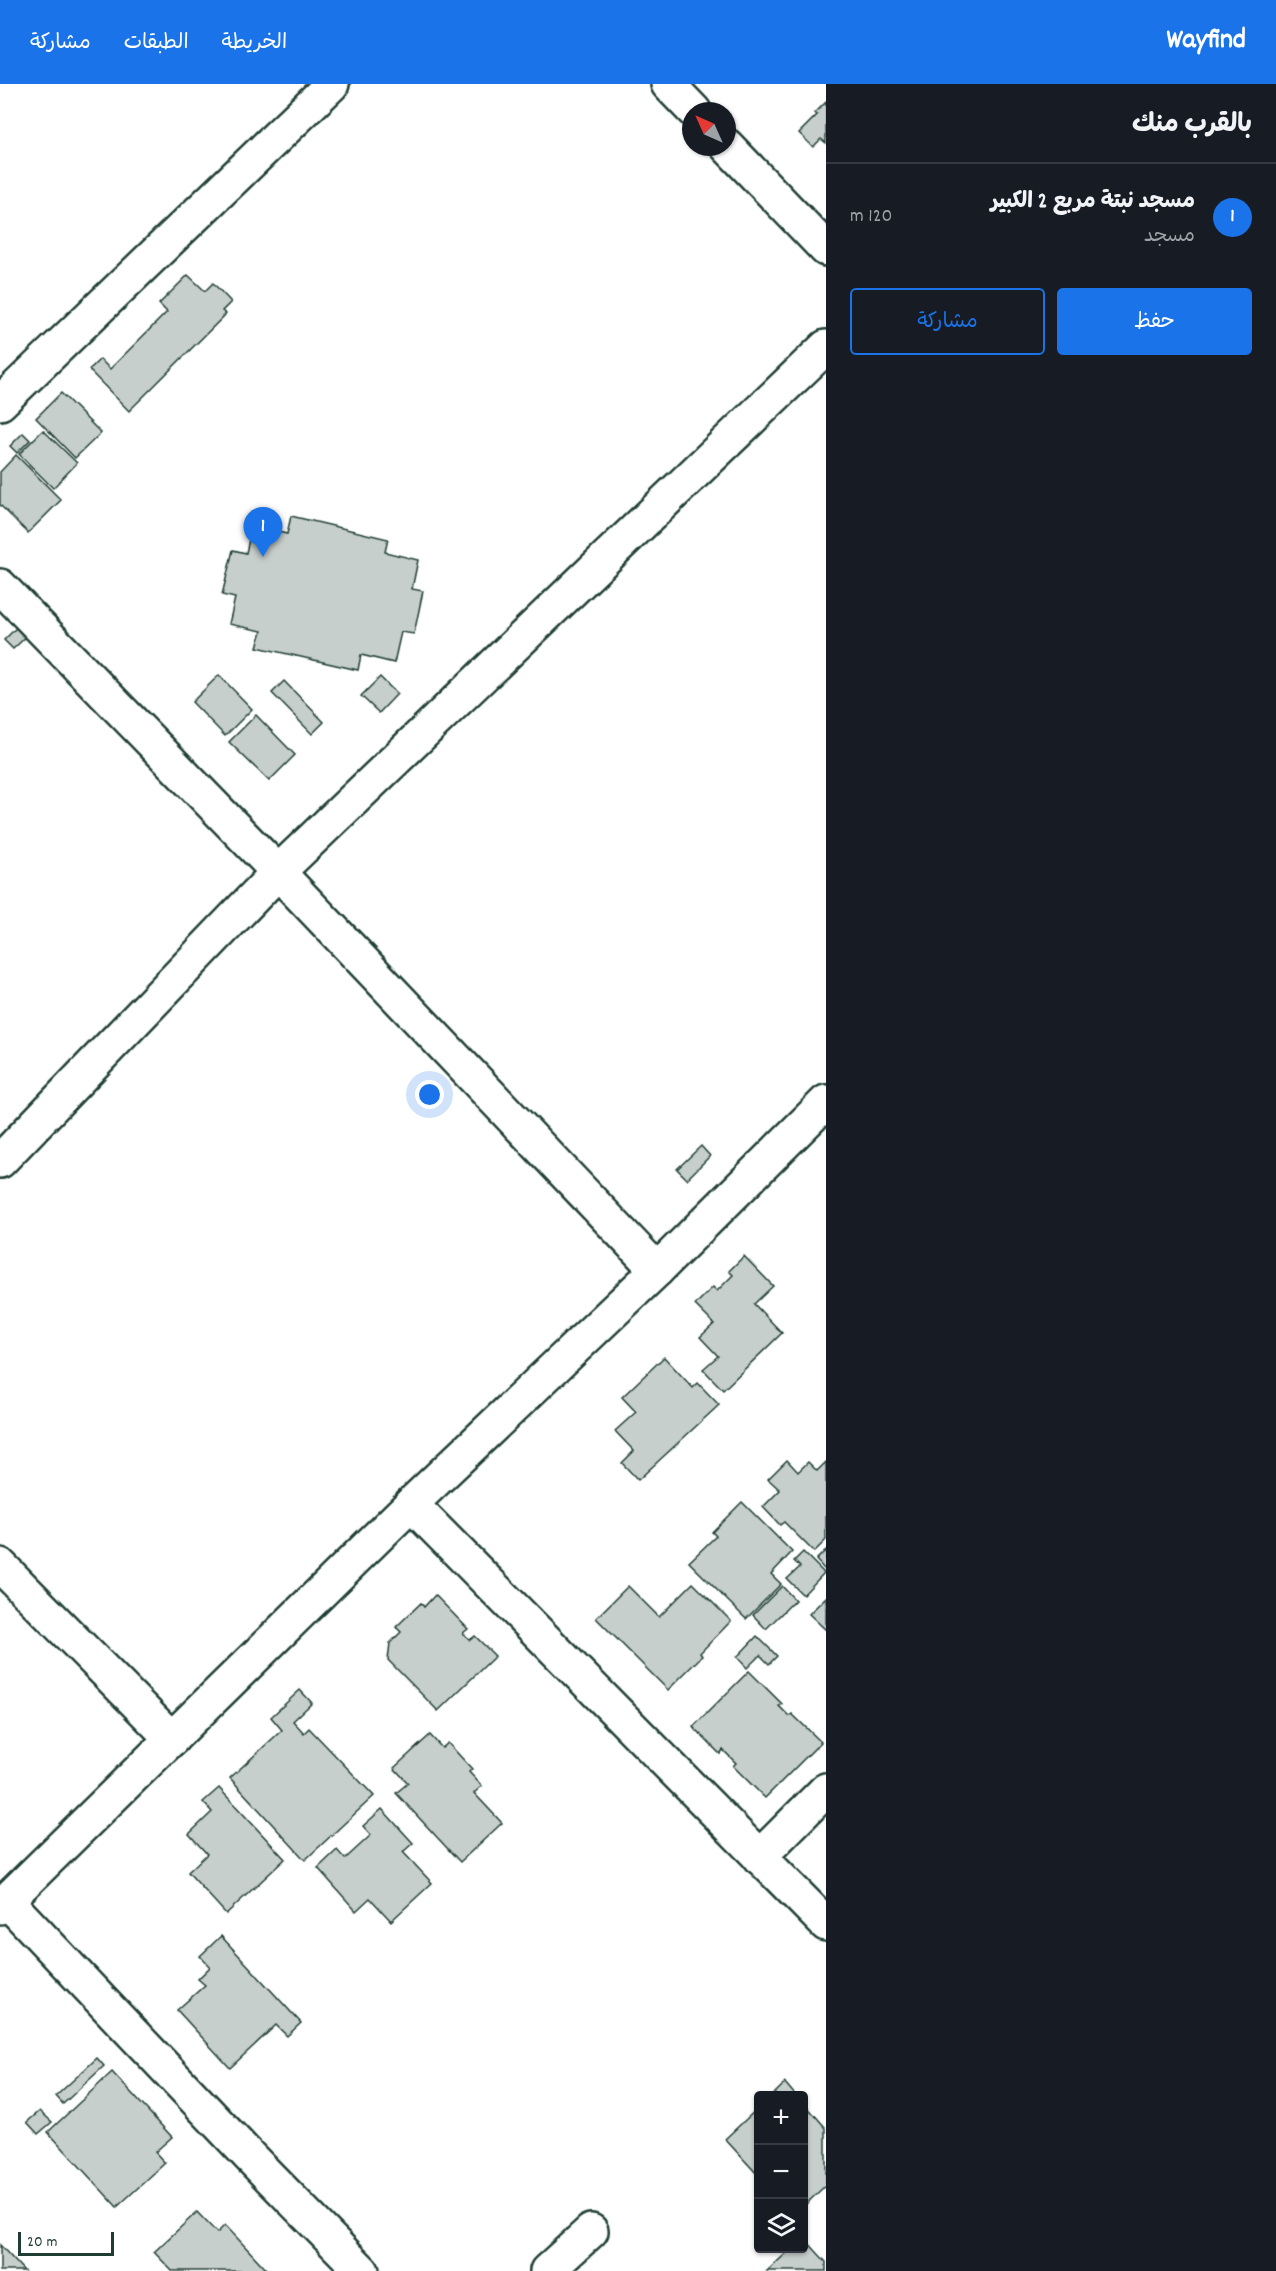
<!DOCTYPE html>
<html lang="ar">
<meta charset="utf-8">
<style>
body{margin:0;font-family:Dekko,"Playpen Sans Arabic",sans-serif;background:#242831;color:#f1f3f6;direction:rtl}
.controls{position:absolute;right:18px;bottom:18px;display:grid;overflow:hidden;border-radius:6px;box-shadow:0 2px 4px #0004}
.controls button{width:54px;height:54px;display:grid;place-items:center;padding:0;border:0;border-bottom:2px solid #363941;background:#171b24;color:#f1f3f6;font:30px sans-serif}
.compass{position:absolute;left:682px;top:18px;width:54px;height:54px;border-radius:50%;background:#171b24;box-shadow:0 2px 4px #0004;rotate:315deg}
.scale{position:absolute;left:18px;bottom:15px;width:96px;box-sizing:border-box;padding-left:6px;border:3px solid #1f3d34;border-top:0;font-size:16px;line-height:21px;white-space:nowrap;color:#1f3d34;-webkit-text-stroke:4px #fff;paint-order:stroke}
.you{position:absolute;left:430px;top:1011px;width:21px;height:21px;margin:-15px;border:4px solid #fff;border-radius:50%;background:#1a73e8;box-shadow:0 0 0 9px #1a73e833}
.badge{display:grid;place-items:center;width:39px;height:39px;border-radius:50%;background:#1a73e8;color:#fff;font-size:20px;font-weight:700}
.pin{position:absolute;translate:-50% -50px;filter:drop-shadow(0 2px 3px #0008)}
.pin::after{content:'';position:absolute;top:32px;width:21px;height:18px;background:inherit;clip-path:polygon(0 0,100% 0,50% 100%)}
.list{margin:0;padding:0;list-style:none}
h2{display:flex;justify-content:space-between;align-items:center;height:78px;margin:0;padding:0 24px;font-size:26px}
h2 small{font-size:20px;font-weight:400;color:#9ea1a6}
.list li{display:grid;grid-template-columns:39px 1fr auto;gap:18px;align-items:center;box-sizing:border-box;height:108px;padding:0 24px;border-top:2px solid #363941}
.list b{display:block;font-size:22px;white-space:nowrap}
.list p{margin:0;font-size:20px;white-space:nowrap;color:#9ea1a6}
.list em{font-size:20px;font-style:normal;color:#9ea1a6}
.actions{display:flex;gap:12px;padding:18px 24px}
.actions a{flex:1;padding:14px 0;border:2px solid #1a73e8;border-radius:6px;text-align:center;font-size:21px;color:#1a73e8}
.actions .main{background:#1a73e8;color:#fff}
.icon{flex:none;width:33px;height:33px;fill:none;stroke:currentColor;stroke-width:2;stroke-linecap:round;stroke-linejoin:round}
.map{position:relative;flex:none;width:826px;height:2187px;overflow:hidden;direction:ltr}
header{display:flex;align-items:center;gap:36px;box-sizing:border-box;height:84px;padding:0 30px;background:#1a73e8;color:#fff}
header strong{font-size:28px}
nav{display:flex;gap:33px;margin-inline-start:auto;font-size:21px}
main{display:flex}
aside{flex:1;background:#171b24}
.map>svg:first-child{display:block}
</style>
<header>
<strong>Wayfind</strong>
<nav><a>الخريطة</a><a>الطبقات</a><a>مشاركة</a></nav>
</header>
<main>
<aside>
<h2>بالقرب منك<small></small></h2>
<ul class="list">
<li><span class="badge">1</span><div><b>مسجد نبتة مربع 2 الكبير</b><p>مسجد</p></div><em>120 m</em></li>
</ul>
<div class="actions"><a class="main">حفظ</a><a>مشاركة</a></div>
</aside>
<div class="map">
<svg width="826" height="2187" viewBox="0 0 826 2187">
<rect width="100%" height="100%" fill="#fff"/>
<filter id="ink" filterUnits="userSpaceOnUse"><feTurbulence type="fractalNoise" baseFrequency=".0167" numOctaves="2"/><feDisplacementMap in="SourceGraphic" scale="12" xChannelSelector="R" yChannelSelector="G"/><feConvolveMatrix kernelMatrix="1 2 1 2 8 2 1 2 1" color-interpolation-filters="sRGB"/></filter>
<g filter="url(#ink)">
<g fill="#c7cfcc" stroke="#1f3d34" stroke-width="1.5">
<path d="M 826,18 L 826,59 L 821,55 L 813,63 L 799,49 L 817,31 L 815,29 Z"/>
<path d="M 188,191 L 205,207 L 213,199 L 231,218 L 222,227 L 226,230 L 129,327 L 89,286 L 100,275 L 110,285 L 167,228 L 159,220 Z"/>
<path d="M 61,309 L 101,349 L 75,374 L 36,334 Z"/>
<path d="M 43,346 L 77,379 L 53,404 L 19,370 Z"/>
<path d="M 23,349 L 30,356 L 17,369 L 10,362 Z"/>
<path d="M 16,371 L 61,416 L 28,449 L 0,421 L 0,388 Z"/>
<path d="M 291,432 L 388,455 L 385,468 L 418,476 L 412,505 L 423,507 L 414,550 L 401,548 L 394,579 L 361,571 L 358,586 L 257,563 L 262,547 L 229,540 L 235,514 L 222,511 L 233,466 L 246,469 L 252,442 L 287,450 Z"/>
<path d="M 19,541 L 28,551 L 13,565 L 4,556 Z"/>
<path d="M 219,591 L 252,625 L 225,652 L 192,618 Z"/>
<path d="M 380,593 L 397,610 L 379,629 L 361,612 Z"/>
<path d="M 284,597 L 324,638 L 312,650 L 272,609 Z"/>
<path d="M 256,631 L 295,671 L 269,697 L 229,658 Z"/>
<path d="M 701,1062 L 710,1072 L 687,1095 L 677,1085 Z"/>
<path d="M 744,1172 L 773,1202 L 754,1220 L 782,1249 L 723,1306 L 703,1285 L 718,1272 L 700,1253 L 714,1240 L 695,1221 L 713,1203 L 717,1207 L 733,1191 L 729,1187 Z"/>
<path d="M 664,1273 L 693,1304 L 698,1299 L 719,1321 L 638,1396 L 622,1379 L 634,1367 L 615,1347 L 636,1328 L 622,1313 Z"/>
<path d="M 787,1376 L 798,1388 L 808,1378 L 817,1387 L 826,1378 L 826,1456 L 814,1468 L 784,1438 L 780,1441 L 763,1423 L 780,1406 L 768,1395 Z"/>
<path d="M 742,1418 L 792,1468 L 771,1490 L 781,1500 L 746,1535 L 689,1478 L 716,1452 L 712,1448 Z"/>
<path d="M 826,1466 L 826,1485 L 825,1486 L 816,1476 Z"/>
<path d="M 803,1468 L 824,1489 L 803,1511 L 787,1495 L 800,1483 L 794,1477 Z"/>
<path d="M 693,1499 L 731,1537 L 700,1569 L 702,1572 L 668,1606 L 596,1534 L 628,1502 L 659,1533 Z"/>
<path d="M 782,1502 L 795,1516 L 766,1545 L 753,1531 Z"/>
<path d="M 435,1511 L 468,1545 L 463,1549 L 470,1556 L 475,1552 L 495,1572 L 438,1627 L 388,1576 L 390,1559 L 401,1548 L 396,1543 L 421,1519 L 424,1523 Z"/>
<path d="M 826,1513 L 826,1546 L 809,1530 Z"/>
<path d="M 757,1552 L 777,1572 L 769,1580 L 760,1571 L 747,1584 L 737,1573 Z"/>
<path d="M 749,1587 L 782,1620 L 779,1622 L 789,1632 L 792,1630 L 821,1658 L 765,1714 L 733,1682 L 736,1679 L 723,1666 L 720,1670 L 693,1643 Z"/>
<path d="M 300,1606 L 312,1619 L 293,1637 L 304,1649 L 309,1644 L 374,1712 L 305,1776 L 230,1694 L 282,1646 L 271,1633 Z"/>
<path d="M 430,1651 L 442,1664 L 448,1659 L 472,1685 L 469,1688 L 482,1702 L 474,1709 L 502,1739 L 460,1778 L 396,1709 L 408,1699 L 394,1684 Z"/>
<path d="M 219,1704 L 285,1775 L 226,1830 L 188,1788 L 207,1770 L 189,1750 L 212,1728 L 203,1718 Z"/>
<path d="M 382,1725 L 413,1759 L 403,1768 L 432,1799 L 391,1837 L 370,1814 L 356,1827 L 318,1784 L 337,1766 L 345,1775 L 371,1751 L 363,1742 Z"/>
<path d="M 221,1852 L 301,1939 L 287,1952 L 276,1941 L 230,1984 L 177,1926 L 205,1901 L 198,1895 L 210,1883 L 200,1872 Z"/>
<path d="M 97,1974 L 104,1982 L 63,2020 L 56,2012 Z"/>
<path d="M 112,1988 L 172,2053 L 155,2068 L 165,2079 L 117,2123 L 48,2048 Z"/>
<path d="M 785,1999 L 796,2012 L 772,2012 Z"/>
<path d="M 804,2019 L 826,2044 L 826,2101 L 804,2122 Z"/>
<path d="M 758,2024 L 758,2091 L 725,2055 Z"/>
<path d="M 40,2027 L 52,2038 L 38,2050 L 27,2038 Z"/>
<path d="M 197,2128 L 217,2149 L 225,2141 L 268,2187 L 172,2187 L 154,2168 Z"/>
<path d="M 804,2154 L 826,2178 L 826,2187 L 767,2187 L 792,2164 L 804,2164 Z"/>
<path d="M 0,2161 L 24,2187 L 0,2187 Z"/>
</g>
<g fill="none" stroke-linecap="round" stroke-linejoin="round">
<g stroke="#1f3d34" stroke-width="38">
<g id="minor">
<path d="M 668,0 L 694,27"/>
<path d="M 727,62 L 826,165"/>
<path d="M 0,319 L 332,0"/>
<path d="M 0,502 L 278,788 L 657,1186"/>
<path d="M 0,1077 L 278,788 L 826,263"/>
<path d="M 411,1420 L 826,1840"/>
<path d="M 0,1481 L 172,1655"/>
<path d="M 759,1773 L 826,1706"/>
<path d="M 7,1817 L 251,2074 L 362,2187"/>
<path d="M 0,1823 L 411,1420 L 657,1186 L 826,1018"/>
<path d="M 547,2187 L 591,2147"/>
</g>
</g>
<use href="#minor" stroke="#fff" stroke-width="33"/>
</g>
</g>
</svg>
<div class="controls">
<button>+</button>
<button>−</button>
<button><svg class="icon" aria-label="layers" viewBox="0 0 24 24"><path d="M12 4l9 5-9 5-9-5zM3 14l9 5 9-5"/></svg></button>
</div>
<svg class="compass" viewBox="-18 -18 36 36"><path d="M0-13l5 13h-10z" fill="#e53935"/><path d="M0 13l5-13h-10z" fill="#9ea1a6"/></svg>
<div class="scale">20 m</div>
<div class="you"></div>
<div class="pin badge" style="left:263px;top:473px">1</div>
</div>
</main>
